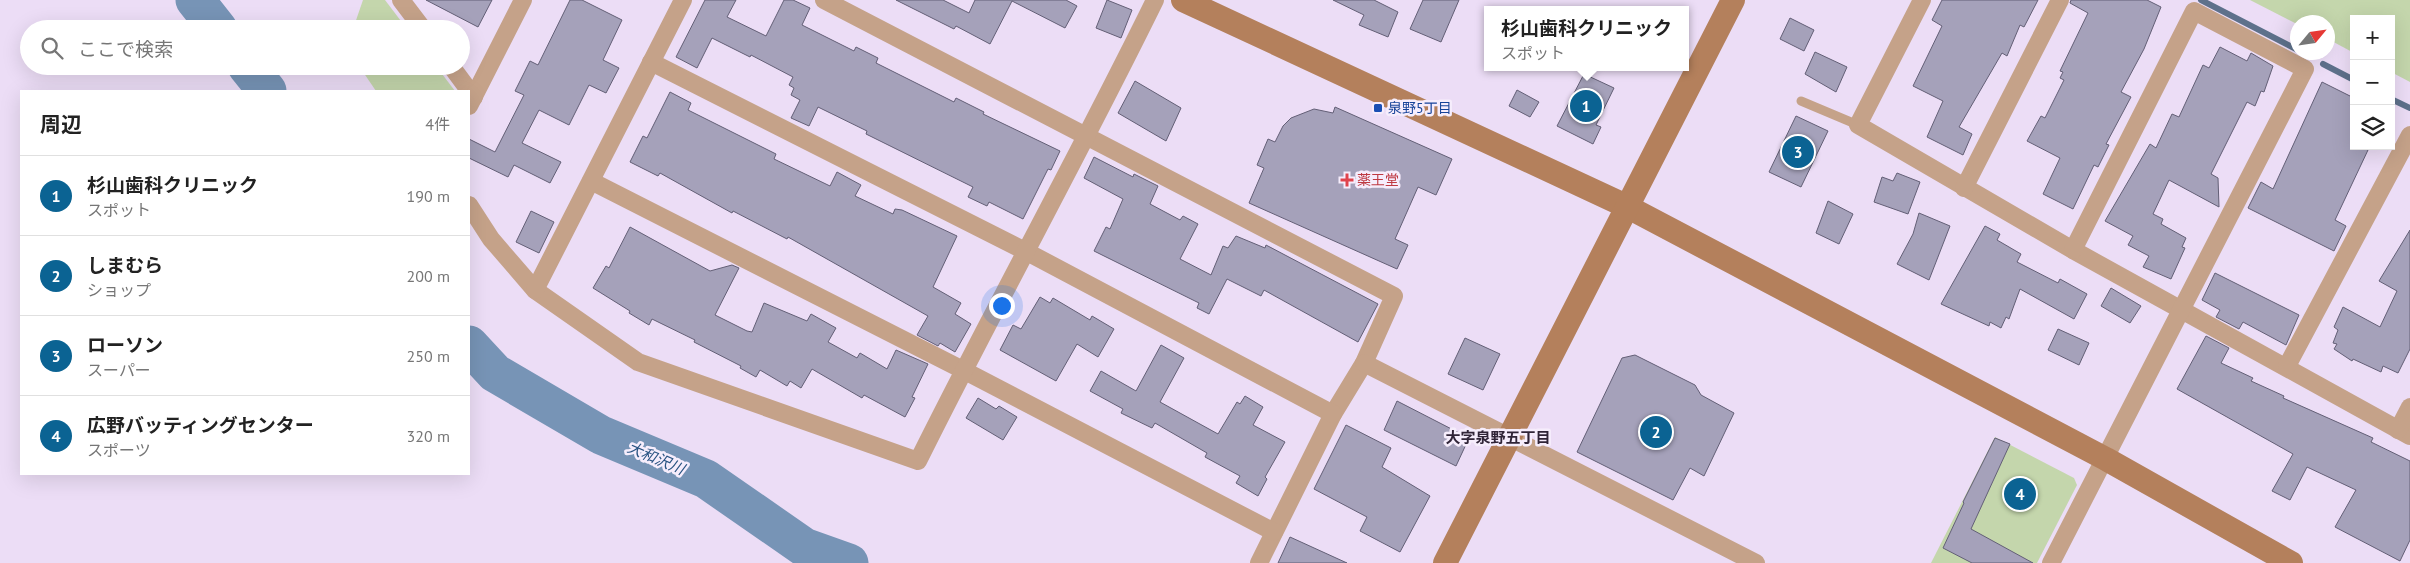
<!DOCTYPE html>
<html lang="ja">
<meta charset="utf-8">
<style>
body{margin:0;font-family:"PT Sans","Noto Sans JP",sans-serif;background:#f6f6f6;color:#222}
.controls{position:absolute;right:15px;top:15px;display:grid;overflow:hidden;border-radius:0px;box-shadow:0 5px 20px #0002}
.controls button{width:45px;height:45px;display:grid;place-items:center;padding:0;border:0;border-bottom:1px solid #e0e0e0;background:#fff;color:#222;font:25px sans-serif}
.compass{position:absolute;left:2290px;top:15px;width:45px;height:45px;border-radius:50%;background:#fff;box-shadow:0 5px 20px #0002;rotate:61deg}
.you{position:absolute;left:1001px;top:305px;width:18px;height:18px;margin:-12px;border:4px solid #fff;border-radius:50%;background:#1a73e8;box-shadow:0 0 0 8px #1a73e833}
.badge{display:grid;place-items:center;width:32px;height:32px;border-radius:50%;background:#0b6393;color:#fff;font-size:16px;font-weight:700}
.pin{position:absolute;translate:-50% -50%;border:2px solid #fff;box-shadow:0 1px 5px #0006}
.popup{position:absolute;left:1484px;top:6px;width:205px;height:65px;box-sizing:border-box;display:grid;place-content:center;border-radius:0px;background:#fff;filter:drop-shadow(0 1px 4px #0005);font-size:16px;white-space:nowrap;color:#767676}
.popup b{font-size:19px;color:#222}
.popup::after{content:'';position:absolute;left:50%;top:100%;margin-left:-10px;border:10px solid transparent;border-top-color:#fff}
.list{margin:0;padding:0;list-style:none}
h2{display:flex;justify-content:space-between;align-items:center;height:65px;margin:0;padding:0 20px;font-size:21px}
h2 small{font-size:16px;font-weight:400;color:#767676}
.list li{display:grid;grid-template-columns:32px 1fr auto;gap:15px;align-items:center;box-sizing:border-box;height:80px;padding:0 20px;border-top:1px solid #e0e0e0}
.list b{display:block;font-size:19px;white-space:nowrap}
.list p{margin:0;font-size:16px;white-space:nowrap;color:#767676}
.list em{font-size:16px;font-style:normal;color:#767676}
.icon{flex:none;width:28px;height:28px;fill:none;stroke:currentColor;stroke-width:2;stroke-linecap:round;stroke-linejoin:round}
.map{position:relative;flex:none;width:2410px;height:563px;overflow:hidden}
.search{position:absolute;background:#fff;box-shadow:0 5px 20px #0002;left:20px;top:20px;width:450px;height:55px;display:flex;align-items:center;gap:12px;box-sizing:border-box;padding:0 18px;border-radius:28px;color:#767676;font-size:19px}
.panel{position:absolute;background:#fff;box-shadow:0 5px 20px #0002;left:20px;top:90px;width:450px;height:385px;border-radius:0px}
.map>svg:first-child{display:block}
</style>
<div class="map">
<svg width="2410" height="563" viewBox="0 0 2410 563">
<rect width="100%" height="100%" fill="#ecddf6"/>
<g fill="#c4d6ac">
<path d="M 363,0 L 385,0 L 407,29 L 353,29 Z"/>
<path d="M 2250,0 L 2410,0 L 2410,82 L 2391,72 L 2391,19 L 2354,19 L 2354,53 L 2328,39 L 2328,22 L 2297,24 Z"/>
<path d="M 359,66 L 436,66 L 455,91 L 376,91 Z"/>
<path d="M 1995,437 L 2074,478 L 2077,485 L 2037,563 L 1931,563 Z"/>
</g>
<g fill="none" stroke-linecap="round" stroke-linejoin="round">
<g stroke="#5e718b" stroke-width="6">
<path d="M 2201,0 L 2298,50"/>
<path d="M 2302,52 L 2304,53"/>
<path d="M 2323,64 L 2354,80"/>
<path d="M 2391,99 L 2410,108"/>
</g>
<g stroke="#7794b6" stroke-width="39">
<path d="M 195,0 L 218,29"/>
<path d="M 247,66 L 267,91"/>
<path d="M 469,345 L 495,373 L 601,435 L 706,479 L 804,547 L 849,563"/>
</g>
</g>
<g fill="#a5a1ba" stroke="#635f76">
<path d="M 426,0 L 492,0 L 478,27 Z"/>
<path d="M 570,0 L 582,0 L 622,20 L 603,60 L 619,68 L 606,93 L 589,85 L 569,125 L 539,110 L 522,143 L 561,162 L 550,183 L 514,165 L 508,177 L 469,158 L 469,139 L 495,152 L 524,95 L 515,91 L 530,61 L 538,65 Z"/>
<path d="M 705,0 L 736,0 L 727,17 L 766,36 L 784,0 L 793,0 L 810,8 L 802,25 L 854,51 L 856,47 L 878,58 L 876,63 L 954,102 L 956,98 L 984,112 L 983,114 L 1060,151 L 1051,170 L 1048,169 L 1023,219 L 989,202 L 987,206 L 968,197 L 973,187 L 866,134 L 867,131 L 818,107 L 809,126 L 791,118 L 800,100 L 791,95 L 794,88 L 789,85 L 793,77 L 751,55 L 750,57 L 712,38 L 697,68 L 676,57 Z"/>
<path d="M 896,0 L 943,0 L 969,13 L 975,0 L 1066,0 L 1077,6 L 1065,28 L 1012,1 L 990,44 L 956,26 L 954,29 Z"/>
<path d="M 1107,0 L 1132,10 L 1121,38 L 1096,28 Z"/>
<path d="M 1333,0 L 1374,0 L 1398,12 L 1388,37 L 1359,25 L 1364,15 Z"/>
<path d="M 1423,0 L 1459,0 L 1441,42 L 1410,29 Z"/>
<path d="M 1942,0 L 2038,0 L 2024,27 L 2020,25 L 2007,56 L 2002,53 L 1959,127 L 1972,134 L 1963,155 L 1927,137 L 1943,101 L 1913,86 L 1942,26 L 1932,20 Z"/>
<path d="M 2071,0 L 2147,0 L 2161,7 L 2144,49 L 2121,92 L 2131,97 L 2106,144 L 2109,145 L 2098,167 L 2094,165 L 2073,209 L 2043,194 L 2060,158 L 2027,141 L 2041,116 L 2045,118 L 2064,80 L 2060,78 L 2063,72 L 2060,71 L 2088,13 L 2070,3 Z"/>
<path d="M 1790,18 L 1814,30 L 1804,51 L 1780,39 Z"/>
<path d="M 2220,47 L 2247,61 L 2251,53 L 2273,66 L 2264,92 L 2261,91 L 2255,106 L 2247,102 L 2211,174 L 2218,178 L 2219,207 L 2169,180 L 2153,214 L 2163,219 L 2161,224 L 2186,238 L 2182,247 L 2185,248 L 2171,279 L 2143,267 L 2149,256 L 2128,245 L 2133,236 L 2105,221 L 2150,144 L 2156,148 L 2172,114 L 2179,117 L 2203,65 L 2209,68 Z"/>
<path d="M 1815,52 L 1847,67 L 1836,92 L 1805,74 Z"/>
<path d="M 1584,74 L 1614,88 L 1596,125 L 1601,127 L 1593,144 L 1557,126 Z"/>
<path d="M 1135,81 L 1181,108 L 1166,141 L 1118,113 Z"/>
<path d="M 2322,82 L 2354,98 L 2354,146 L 2368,150 L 2335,220 L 2346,226 L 2334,251 L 2248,208 L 2261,182 L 2273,189 Z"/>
<path d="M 1517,90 L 1539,102 L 1530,117 L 1509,106 Z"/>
<path d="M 670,92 L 691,103 L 688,110 L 776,154 L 774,159 L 830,186 L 837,172 L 861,185 L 855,196 L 893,214 L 895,209 L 902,210 L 957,236 L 933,287 L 961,303 L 955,314 L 971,324 L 955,352 L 940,343 L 938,346 L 917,335 L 928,316 L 788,237 L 787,239 L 733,211 L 732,213 L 660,173 L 658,176 L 630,162 L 643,136 L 647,138 Z"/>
<path d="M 1335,107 L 1452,159 L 1436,195 L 1418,187 L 1395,239 L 1408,245 L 1397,269 L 1249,203 L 1264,168 L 1257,165 L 1268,139 L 1275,142 L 1283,126 L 1291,118 L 1314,109 L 1333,113 Z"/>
<path d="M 1796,116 L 1828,131 L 1801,187 L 1769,172 Z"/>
<path d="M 1094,157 L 1133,177 L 1134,174 L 1158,186 L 1150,204 L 1180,220 L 1183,216 L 1198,224 L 1180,259 L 1211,275 L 1223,246 L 1228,248 L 1236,236 L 1265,248 L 1266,245 L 1378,304 L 1358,342 L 1264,290 L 1261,296 L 1227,279 L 1209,314 L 1197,308 L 1199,303 L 1094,251 L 1106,227 L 1110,229 L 1123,199 L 1084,178 Z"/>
<path d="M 1897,173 L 1920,182 L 1908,214 L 1874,202 L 1882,177 L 1893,181 Z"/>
<path d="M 1828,201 L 1853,214 L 1839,244 L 1816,233 Z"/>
<path d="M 531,211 L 554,222 L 539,253 L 516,242 Z"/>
<path d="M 1919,213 L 1950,226 L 1929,280 L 1897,264 L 1913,234 Z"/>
<path d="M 1985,226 L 2000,234 L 1997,240 L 2021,254 L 2017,262 L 2058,283 L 2060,279 L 2087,294 L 2074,319 L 2020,289 L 2009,319 L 2006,317 L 2001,328 L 1990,322 L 1989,326 L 1941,304 Z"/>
<path d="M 630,227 L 710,271 L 732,265 L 739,268 L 715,315 L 747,331 L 752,332 L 764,303 L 807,321 L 811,314 L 836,328 L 828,342 L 857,358 L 860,353 L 887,369 L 896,350 L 928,364 L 912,397 L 915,398 L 905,417 L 864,395 L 862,398 L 812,369 L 801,388 L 790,381 L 787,386 L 760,370 L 756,377 L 740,368 L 741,366 L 694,342 L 695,340 L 652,319 L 649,325 L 629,313 L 630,311 L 593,288 L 606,266 L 609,268 Z"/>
<path d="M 2410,230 L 2410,349 L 2398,373 L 2383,366 L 2381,372 L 2353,359 L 2352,361 L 2334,349 L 2337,344 L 2333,343 L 2338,330 L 2334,327 L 2343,307 L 2380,327 L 2397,291 L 2379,281 Z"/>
<path d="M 2215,273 L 2299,315 L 2286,345 L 2243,322 L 2239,329 L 2216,317 L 2220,310 L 2202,300 Z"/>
<path d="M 2111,288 L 2141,306 L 2130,323 L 2101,306 Z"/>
<path d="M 1040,297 L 1050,303 L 1053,298 L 1090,320 L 1092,316 L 1114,329 L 1098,357 L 1077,344 L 1056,381 L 1000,350 L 1013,325 L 1021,329 Z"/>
<path d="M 2058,329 L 2089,343 L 2079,365 L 2048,350 Z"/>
<path d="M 2206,336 L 2229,348 L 2221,363 L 2253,378 L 2251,381 L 2284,396 L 2283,398 L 2373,438 L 2371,442 L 2410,461 L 2410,540 L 2400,561 L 2335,527 L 2356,490 L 2307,467 L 2290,500 L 2272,491 L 2293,454 L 2177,389 Z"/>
<path d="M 1465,338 L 1500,354 L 1483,390 L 1448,374 Z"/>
<path d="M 1161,345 L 1184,358 L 1160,402 L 1218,434 L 1237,402 L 1240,404 L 1245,396 L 1263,407 L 1253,425 L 1285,442 L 1265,477 L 1267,479 L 1258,496 L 1236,483 L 1240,476 L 1205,457 L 1207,453 L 1155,423 L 1152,428 L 1121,413 L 1123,409 L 1090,391 L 1101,371 L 1136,391 Z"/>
<path d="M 1635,355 L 1695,385 L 1701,395 L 1734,413 L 1704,476 L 1690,468 L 1673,500 L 1577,452 L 1622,358 Z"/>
<path d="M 978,398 L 996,409 L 999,406 L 1017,417 L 1003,440 L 966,418 Z"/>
<path d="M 1397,401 L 1469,438 L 1456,466 L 1384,430 Z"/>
<path d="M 1346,425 L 1391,448 L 1382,467 L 1430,496 L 1400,552 L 1360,531 L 1367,517 L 1314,489 Z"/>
<path d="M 1995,438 L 2010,444 L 1971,529 L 2033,563 L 1972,563 L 1943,548 L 1964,503 L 1963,502 Z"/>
<path d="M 1290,537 L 1347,563 L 1278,563 Z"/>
</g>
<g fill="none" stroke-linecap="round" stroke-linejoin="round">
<path stroke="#c5a289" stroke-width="9" d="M 1801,101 L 1858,125"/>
<g stroke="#c5a289" stroke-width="18">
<path d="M 401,0 L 423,29"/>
<path d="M 824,0 L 1394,296 L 1364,363 L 1333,414 L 1259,563"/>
<path d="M 1922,0 L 1858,125 L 2073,250 L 2410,436"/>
<path d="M 651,62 L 1027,252 L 1333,414"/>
<path d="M 451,66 L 474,97"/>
<path d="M 469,106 L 523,0"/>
<path d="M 591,181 L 963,370 L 1274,532"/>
<path d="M 1964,188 L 2060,0"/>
<path d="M 469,205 L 491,239 L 535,290 L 638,362 L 918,461 C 995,306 1079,155 1155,0"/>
<path d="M 535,290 L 683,0"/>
<path d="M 1364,363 L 1756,563"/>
<path d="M 2287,366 L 2410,135"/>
<path d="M 2398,430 L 2410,407"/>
<path d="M 2051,563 L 2305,69 L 2194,11 L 2073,250"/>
</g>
<g stroke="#b4805c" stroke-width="24">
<path d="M 1183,0 L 1626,206 L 2106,459 L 2291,563"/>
<path d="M 1445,563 L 1733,0"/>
</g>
</g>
<rect fill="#1a4fb4" stroke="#f6edfc" stroke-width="2" x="1373" y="103" width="10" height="10" rx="2.5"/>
<path fill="#e0444e" stroke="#f6edfc" stroke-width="2" d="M1344.5 172.5h5v5h5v5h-5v5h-5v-5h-5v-5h5z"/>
<g text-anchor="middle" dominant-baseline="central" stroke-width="5" stroke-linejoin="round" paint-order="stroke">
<g font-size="14" fill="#164399" stroke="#f6edfc" text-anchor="start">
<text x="1388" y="108">泉野5丁目</text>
</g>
<g font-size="14" fill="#be3a42" stroke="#f6edfc" text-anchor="start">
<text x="1357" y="180">薬王堂</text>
</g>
<g font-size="15" font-weight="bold" fill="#302437" stroke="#f6edfc">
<text x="1498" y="437">大字泉野五丁目</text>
</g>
<g font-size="15" font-style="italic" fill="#295382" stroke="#f6edfc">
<text transform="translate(656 458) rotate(23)">大和沢川</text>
</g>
</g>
</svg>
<div class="controls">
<button>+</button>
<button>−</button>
<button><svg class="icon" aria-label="layers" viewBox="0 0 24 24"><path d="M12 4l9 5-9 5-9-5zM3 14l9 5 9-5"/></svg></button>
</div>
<svg class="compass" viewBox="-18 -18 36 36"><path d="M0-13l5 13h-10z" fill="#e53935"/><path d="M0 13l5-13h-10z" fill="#767676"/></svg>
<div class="you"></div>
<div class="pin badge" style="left:1586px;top:106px">1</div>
<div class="popup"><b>杉山歯科クリニック</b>スポット</div>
<div class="pin badge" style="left:1656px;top:432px">2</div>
<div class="pin badge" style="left:1798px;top:152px">3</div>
<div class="pin badge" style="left:2020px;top:494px">4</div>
<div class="search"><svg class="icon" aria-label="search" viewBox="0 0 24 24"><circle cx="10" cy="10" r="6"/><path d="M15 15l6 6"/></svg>ここで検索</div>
<section class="panel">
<h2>周辺<small>4件</small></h2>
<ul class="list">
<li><span class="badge">1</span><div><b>杉山歯科クリニック</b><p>スポット</p></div><em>190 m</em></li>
<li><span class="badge">2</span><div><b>しまむら</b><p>ショップ</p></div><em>200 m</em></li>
<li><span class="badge">3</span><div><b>ローソン</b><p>スーパー</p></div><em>250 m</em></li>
<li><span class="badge">4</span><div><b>広野バッティングセンター</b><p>スポーツ</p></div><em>320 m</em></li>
</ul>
</section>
</div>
